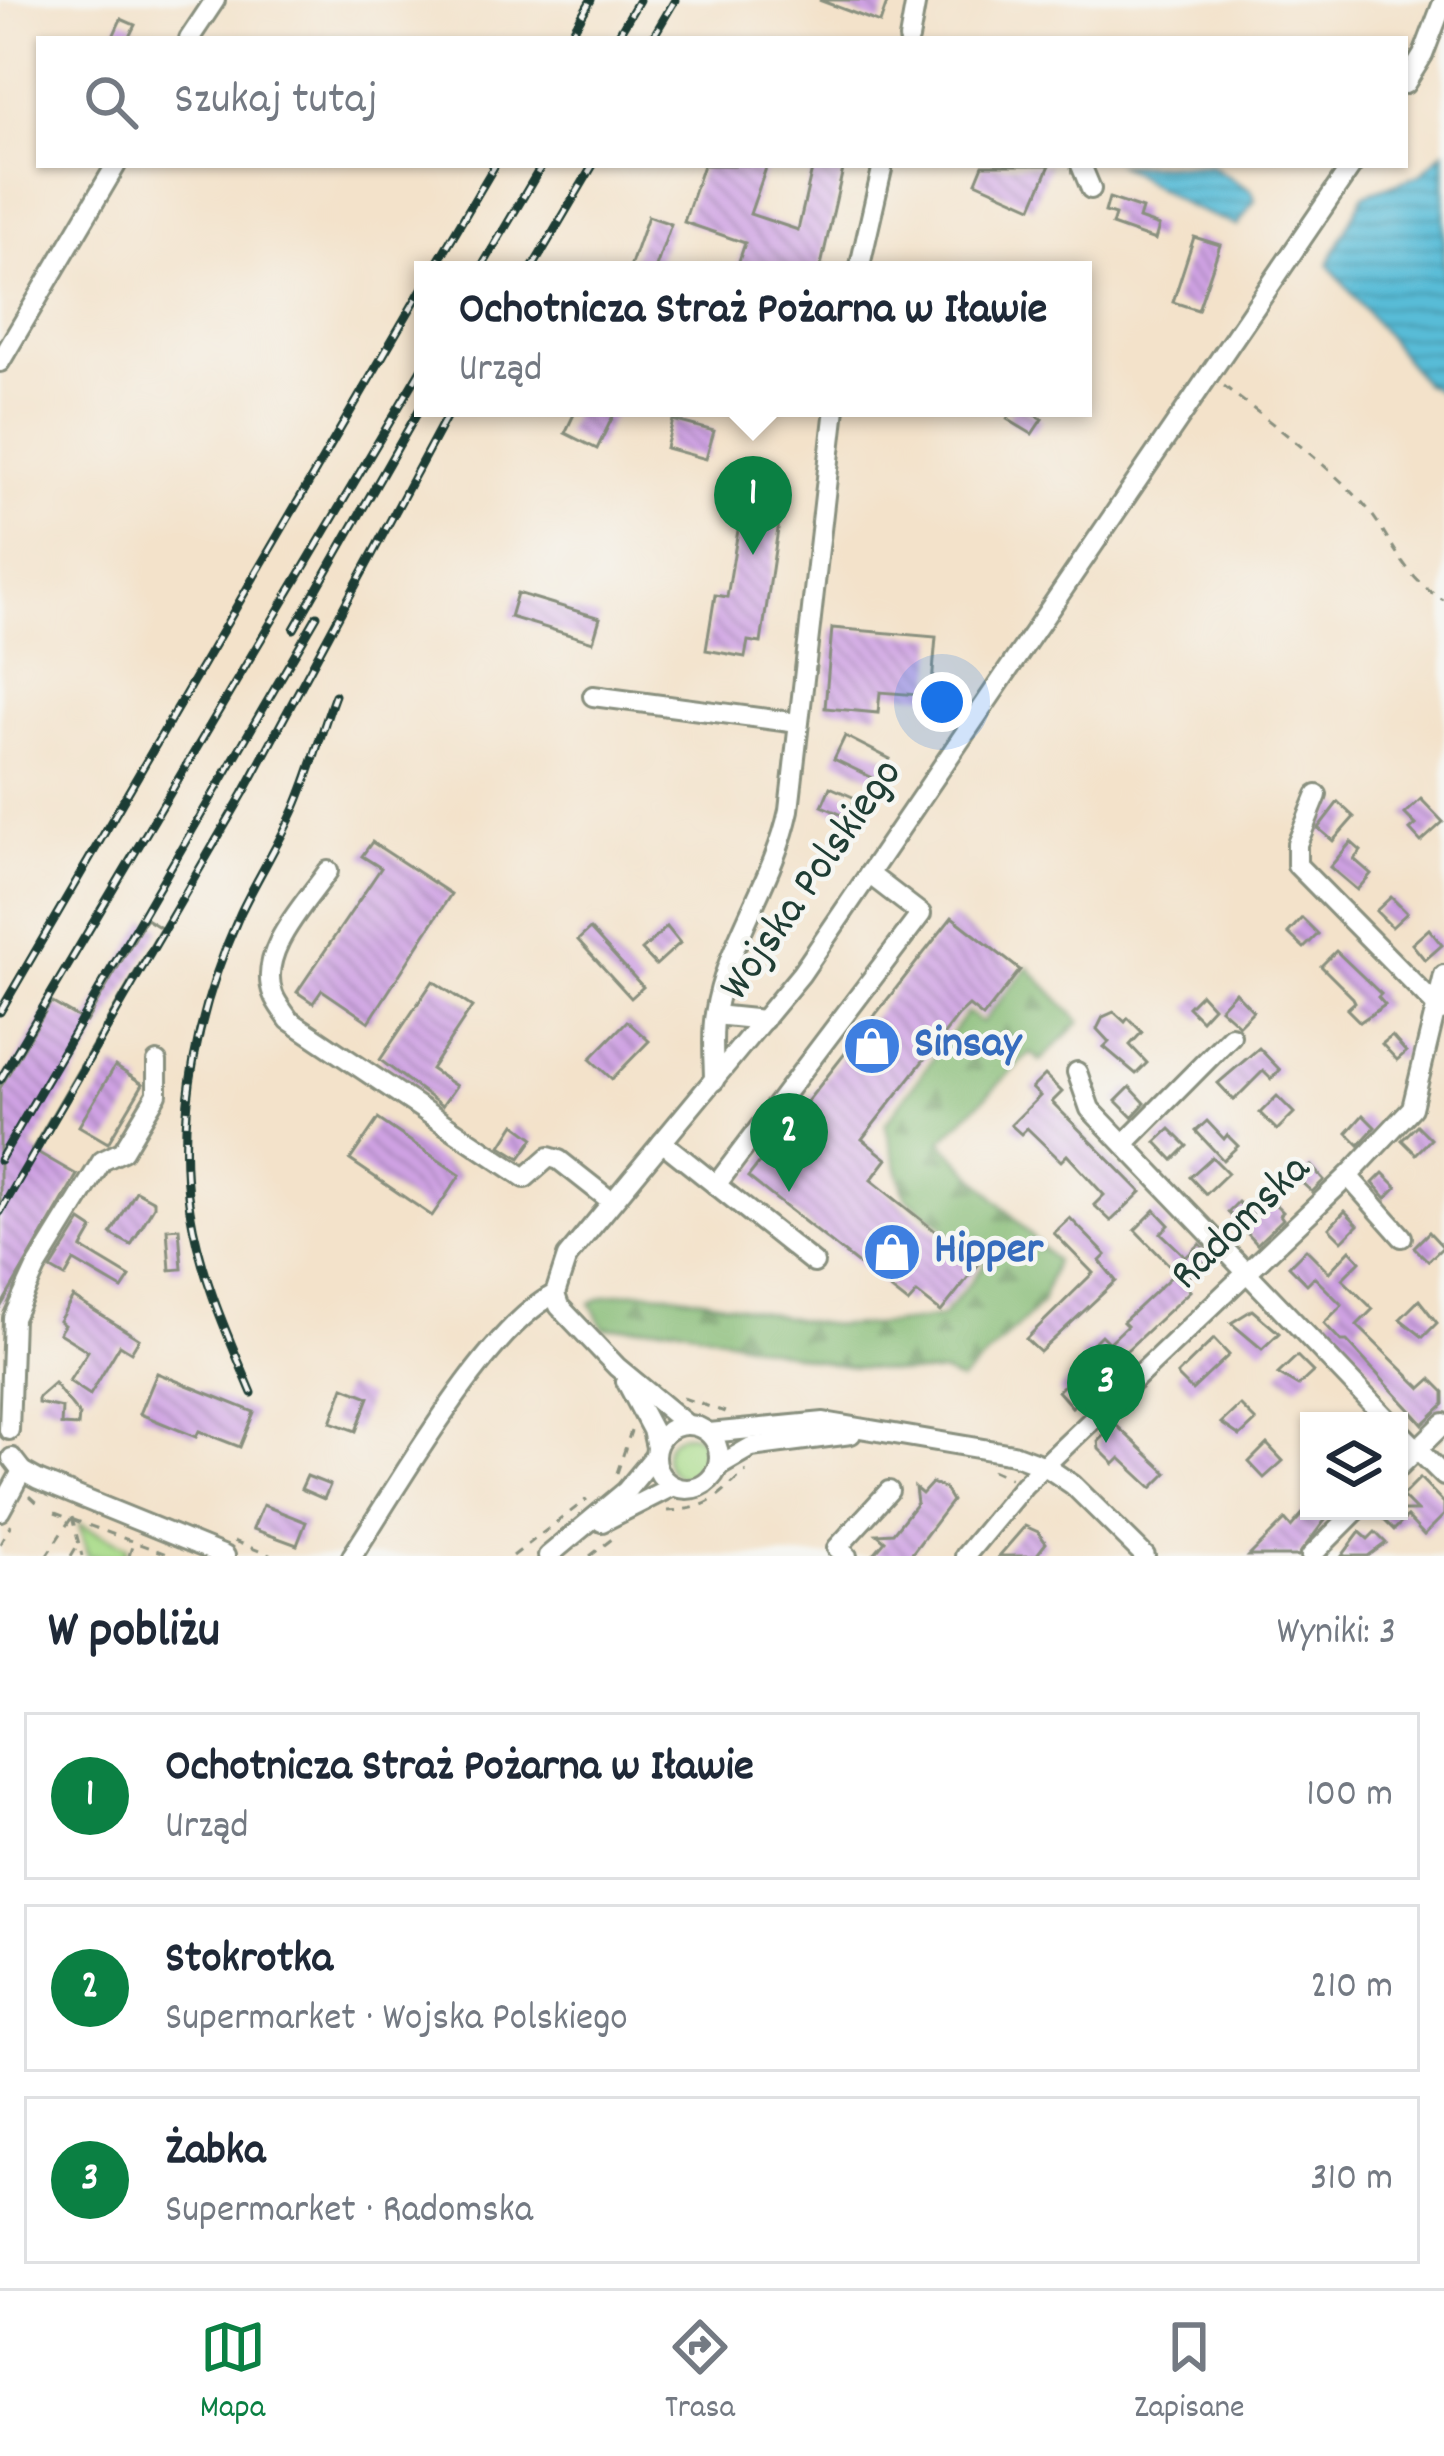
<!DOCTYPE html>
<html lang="pl">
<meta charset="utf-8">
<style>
body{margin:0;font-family:Dekko,sans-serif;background:#f2f2f3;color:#1f2937}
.controls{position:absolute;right:36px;bottom:36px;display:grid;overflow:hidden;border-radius:0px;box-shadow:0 3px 9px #0004}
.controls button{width:108px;height:108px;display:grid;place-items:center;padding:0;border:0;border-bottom:3px solid #e0e1e3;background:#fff;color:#1f2937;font:60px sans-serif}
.you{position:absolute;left:942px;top:702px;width:42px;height:42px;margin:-30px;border:9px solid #fff;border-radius:50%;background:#1a73e8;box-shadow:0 0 0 18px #1a73e833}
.badge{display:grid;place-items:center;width:78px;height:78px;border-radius:50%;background:#0b8043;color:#fff;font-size:39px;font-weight:700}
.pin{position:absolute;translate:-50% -99px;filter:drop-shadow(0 3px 6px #0008)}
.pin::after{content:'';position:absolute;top:63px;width:42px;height:36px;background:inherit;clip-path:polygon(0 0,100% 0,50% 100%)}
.popup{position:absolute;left:414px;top:261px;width:678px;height:156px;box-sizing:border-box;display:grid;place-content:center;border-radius:0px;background:#fff;filter:drop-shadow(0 3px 9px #0005);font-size:39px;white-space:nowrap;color:#747a83}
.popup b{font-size:45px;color:#1f2937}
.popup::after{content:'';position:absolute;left:50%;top:100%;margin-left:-24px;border:24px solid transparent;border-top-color:#fff}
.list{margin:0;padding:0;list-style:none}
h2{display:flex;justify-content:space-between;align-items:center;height:156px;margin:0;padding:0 48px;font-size:51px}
h2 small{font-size:39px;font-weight:400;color:#747a83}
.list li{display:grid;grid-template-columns:78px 1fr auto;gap:36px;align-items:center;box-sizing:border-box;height:168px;margin:0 24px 24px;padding:0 24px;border:3px solid #e0e1e3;border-radius:0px}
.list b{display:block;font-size:45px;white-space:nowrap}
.list p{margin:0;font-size:39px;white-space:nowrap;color:#747a83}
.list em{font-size:39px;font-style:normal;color:#747a83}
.icon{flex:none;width:66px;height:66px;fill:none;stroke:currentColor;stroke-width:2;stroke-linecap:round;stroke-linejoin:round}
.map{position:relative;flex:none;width:1444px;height:1556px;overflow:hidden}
.search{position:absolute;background:#fff;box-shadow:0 3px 9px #0004;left:36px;right:36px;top:36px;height:132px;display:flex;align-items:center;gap:30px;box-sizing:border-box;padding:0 42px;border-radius:0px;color:#747a83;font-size:45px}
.sheet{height:732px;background:#fff}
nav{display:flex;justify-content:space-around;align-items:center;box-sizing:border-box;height:168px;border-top:3px solid #e0e1e3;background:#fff;font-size:33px;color:#747a83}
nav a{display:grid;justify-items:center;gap:6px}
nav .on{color:#0b8043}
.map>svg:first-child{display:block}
</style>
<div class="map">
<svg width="1444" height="1556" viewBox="0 0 1444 1556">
<defs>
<pattern id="forest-firs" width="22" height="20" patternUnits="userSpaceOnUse" patternTransform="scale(3)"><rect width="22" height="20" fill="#86bb75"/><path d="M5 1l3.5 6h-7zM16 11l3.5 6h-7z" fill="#6d9961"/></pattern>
<pattern id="water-rules" width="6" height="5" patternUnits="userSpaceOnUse" patternTransform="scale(3)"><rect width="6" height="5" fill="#59bcd7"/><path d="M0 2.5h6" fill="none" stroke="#499aaf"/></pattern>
<pattern id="building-back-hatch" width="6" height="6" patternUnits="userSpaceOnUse" patternTransform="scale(3)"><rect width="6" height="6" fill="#cfa2e3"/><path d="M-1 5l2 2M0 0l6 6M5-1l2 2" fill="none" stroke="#a785b9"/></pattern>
</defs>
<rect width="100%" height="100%" fill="#f6f6f2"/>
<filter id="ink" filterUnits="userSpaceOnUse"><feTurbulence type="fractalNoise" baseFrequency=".00833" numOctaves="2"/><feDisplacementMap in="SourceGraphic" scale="24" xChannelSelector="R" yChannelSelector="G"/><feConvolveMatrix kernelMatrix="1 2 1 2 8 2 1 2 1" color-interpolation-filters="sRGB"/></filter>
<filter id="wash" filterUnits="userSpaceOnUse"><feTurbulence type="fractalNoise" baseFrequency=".004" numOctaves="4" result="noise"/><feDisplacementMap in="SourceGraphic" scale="48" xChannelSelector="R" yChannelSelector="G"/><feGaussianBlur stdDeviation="2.7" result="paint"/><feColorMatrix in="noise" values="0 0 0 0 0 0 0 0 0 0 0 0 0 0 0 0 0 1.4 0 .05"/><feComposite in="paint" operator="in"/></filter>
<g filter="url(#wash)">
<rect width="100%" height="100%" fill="#f3e2ca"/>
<g fill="#a9db89" stroke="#648c5e" stroke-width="3">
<circle cx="687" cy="1456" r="22"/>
<path d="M 79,1524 L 127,1546 L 125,1556 L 88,1556 Z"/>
</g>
<path fill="url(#forest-firs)" stroke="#527c54" stroke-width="3" d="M 1028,967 L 1080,1022 L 1040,1061 L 1031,1052 L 941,1141 L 1055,1261 L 1041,1304 L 960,1382 L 944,1373 L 903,1373 L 831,1364 L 676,1326 L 604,1328 L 590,1303 C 655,1270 767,1322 839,1325 C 873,1327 908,1322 942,1317 L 986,1262 L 905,1196 L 885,1124 L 967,1012 L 982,1023 Z"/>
<g fill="url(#water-rules)" stroke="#3c7c86" stroke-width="3">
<path d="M 1444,151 L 1444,394 L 1424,383 L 1328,264 L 1364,195 L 1420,175 Z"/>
<path d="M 1119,165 L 1210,165 L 1252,191 L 1255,200 L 1237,226 L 1187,206 Z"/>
</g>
<g id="blocks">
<g fill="url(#building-back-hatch)">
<path d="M 819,0 L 888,0 L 880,23 Z"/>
<path d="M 121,19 L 135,25 L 128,39 L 112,39 Z"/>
<path d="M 703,165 L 767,165 L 750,214 L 798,230 L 813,165 L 844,165 L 820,270 L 736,270 L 745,243 L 684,222 Z"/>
<path d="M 983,165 L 1050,165 L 1032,207 L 976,182 Z"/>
<path d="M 1109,198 L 1142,209 L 1139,219 L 1159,226 L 1155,240 L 1112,225 L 1115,215 L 1105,212 Z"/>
<path d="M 648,216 L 671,224 L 655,270 L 629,270 Z"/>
<path d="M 1194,237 L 1220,245 L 1198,310 L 1173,302 Z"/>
<path d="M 577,408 L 617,408 L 597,449 L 565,433 Z"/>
<path d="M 1014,408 L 1023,408 L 1042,419 L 1032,434 L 1007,419 Z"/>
<path d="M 673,420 L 714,431 L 706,459 L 666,448 Z"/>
<path d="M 748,470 L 786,476 L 761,643 L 748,641 L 745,657 L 706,650 L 715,595 L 727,597 Z"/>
<path d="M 517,593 L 600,618 L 593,642 L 510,617 Z"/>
<path d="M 832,628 L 936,637 L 931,696 L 880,692 L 878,713 L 825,708 Z"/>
<path d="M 845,736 L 890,759 L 879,781 L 834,759 Z"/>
<path d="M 830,787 L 855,798 L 847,817 L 822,806 Z"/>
<path d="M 1421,799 L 1443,822 L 1421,842 L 1410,830 L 1416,825 L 1405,814 Z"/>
<path d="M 1338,802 L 1354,817 L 1333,841 L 1318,828 Z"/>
<path d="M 372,842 L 451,894 L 369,1022 L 322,990 L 313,1003 L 297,992 L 381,868 L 362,856 Z"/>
<path d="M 1351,842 L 1361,851 L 1354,859 L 1371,874 L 1357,890 L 1330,867 Z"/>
<path d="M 1391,897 L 1407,913 L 1392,927 L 1376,911 Z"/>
<path d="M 952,917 L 1020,970 L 983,1017 L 969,1006 L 958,1016 L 862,1139 L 887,1159 L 871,1180 L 978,1265 L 941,1312 L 917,1293 L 908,1303 L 748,1177 Z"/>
<path d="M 1302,918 L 1318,934 L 1304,948 L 1288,933 Z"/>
<path d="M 146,919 L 161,928 L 32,1149 L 77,1175 L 0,1308 L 0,1088 L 51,1002 L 86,1022 Z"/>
<path d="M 667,927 L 680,943 L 656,965 L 642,950 Z"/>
<path d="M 590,929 L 643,987 L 631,998 L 578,940 Z"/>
<path d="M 1429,929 L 1442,945 L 1425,960 L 1412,944 Z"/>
<path d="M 1336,951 L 1381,994 L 1378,997 L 1385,1005 L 1360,1022 L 1347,1009 L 1355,1002 L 1353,998 L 1321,966 Z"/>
<path d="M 433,981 L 472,1007 L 431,1069 L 456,1086 L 442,1106 L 380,1060 Z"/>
<path d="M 1235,992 L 1253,1011 L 1239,1025 L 1220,1008 Z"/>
<path d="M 1201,994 L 1213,1007 L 1201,1020 L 1188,1007 Z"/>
<path d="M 1114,1012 L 1125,1022 L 1128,1018 L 1142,1032 L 1130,1045 L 1147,1063 L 1136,1074 L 1104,1047 L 1109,1042 L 1097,1029 L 1103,1017 Z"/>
<path d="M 627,1021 L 649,1041 L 612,1079 L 590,1059 Z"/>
<path d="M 1392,1036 L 1406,1052 L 1397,1060 L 1382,1044 Z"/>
<path d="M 1259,1048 L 1280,1070 L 1271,1079 L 1263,1071 L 1234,1100 L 1218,1083 Z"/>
<path d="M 115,1066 L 143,1084 L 108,1143 L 79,1126 Z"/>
<path d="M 1045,1075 L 1062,1092 L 1052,1102 L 1141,1192 L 1111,1221 L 1094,1205 L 1104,1195 L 1067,1155 L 1061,1161 L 1027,1128 L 1021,1134 L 1011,1125 L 1040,1096 L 1032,1088 Z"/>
<path d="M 1130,1087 L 1145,1103 L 1132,1117 L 1116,1101 Z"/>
<path d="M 1277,1096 L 1294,1113 L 1277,1130 L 1260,1113 Z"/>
<path d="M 1363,1115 L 1375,1127 L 1359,1145 L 1347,1133 Z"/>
<path d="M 378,1119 L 460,1175 L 432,1216 L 350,1160 Z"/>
<path d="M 1207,1121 L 1224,1139 L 1227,1135 L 1238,1146 L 1223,1160 L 1196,1131 Z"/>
<path d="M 515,1124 L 534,1138 L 520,1158 L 501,1146 Z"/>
<path d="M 1417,1125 L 1431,1139 L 1416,1154 L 1402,1140 Z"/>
<path d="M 1170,1129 L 1187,1146 L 1173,1160 L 1156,1142 Z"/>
<path d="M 1212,1157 L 1228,1173 L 1206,1194 L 1190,1177 Z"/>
<path d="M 1311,1166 L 1324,1180 L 1312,1192 L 1298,1179 Z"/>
<path d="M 1383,1173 L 1397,1187 L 1386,1198 L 1373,1183 Z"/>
<path d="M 136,1191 L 154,1201 L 154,1206 L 131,1245 L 111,1234 Z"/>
<path d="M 1270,1199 L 1283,1212 L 1280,1215 L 1283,1219 L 1257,1244 L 1228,1212 L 1238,1202 L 1252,1215 Z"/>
<path d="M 1155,1210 L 1169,1225 L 1161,1233 L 1186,1257 L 1200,1244 L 1212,1256 L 1183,1283 L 1190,1291 L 1112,1364 L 1101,1353 L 1088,1366 L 1079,1357 L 1101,1335 L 1109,1343 L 1127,1326 L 1123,1322 L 1176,1272 L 1135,1230 Z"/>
<path d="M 1345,1211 L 1358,1225 L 1342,1241 L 1329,1228 Z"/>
<path d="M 1070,1218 L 1106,1255 L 1100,1261 L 1116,1281 L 1040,1352 L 1026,1339 L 1093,1273 L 1054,1233 Z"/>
<path d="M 81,1221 L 93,1229 L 82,1248 L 130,1277 L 122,1289 L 74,1261 L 65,1277 L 51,1269 Z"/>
<path d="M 179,1228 L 182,1269 L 170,1270 L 167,1229 Z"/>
<path d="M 1429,1232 L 1443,1247 L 1428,1261 L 1414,1247 Z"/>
<path d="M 1306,1249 L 1329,1272 L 1350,1250 L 1360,1261 L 1342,1279 L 1373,1309 L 1357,1325 L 1421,1388 L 1431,1379 L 1444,1392 L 1444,1404 L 1423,1424 L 1347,1341 L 1341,1341 L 1324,1323 L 1342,1305 L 1314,1277 L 1307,1284 L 1289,1266 Z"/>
<path d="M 73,1297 L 139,1339 L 131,1352 L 120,1345 L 90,1395 L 69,1381 L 88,1351 L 59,1333 L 64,1325 L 59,1321 Z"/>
<path d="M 1419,1300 L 1437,1323 L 1423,1337 L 1400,1319 Z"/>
<path d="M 1252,1310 L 1279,1333 L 1262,1349 L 1231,1323 Z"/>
<path d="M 1214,1339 L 1229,1355 L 1192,1390 L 1177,1375 Z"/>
<path d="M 1297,1356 L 1313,1372 L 1298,1386 L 1278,1374 Z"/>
<path d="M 157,1373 L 254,1412 L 240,1447 L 199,1431 L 196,1437 L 140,1414 Z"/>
<path d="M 1075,1374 L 1090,1389 L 1072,1407 L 1058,1391 Z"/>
<path d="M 54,1383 L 79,1415 L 78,1426 L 61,1425 L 62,1408 L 38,1403 L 38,1397 Z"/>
<path d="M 344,1387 L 369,1397 L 356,1431 L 331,1422 Z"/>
<path d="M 1240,1405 L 1256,1421 L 1240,1436 L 1221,1423 Z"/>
<path d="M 1115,1424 L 1167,1473 L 1152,1488 L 1120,1458 L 1114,1464 L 1099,1449 L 1098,1441 Z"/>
<path d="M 1267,1444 L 1283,1461 L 1264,1478 L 1249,1462 Z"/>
<path d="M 307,1476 L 330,1485 L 324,1499 L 301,1489 Z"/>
<path d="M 1420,1478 L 1444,1503 L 1444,1515 L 1424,1535 L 1407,1517 L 1394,1530 L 1375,1511 L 1417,1511 L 1402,1496 Z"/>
<path d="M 932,1483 L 945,1489 L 952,1501 L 910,1556 L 872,1556 L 885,1541 L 877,1534 L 893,1533 L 917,1503 L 915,1488 L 922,1494 Z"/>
<path d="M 263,1505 L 306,1522 L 297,1545 L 253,1529 Z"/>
<path d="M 1305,1511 L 1332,1511 L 1298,1556 L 1249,1556 L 1285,1520 L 1291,1527 Z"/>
<path d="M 1025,1526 L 1038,1532 L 1046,1543 L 1036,1556 L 999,1556 Z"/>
<path d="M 1360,1532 L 1368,1539 L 1375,1532 L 1386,1543 L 1368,1556 L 1342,1556 Z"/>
</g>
</g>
</g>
<g filter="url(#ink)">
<use href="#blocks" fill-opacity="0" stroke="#89907f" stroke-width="3"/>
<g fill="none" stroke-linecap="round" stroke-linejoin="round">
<g stroke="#89907f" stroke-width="24">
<g id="minor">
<path d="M 189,39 L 215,0"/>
<path d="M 909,39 L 916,0"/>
<path d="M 1405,84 L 1423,55 L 1444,0"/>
<path d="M 1081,165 L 1091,189"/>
<path d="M 859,270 L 883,165"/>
<path d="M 0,362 L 116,165"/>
<path d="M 593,696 L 798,723"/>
<path d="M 1317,795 L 1297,844 L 1297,865 L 1441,1011"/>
<path d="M 328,871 C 306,903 257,952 273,994 C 276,1003 284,1012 289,1020 L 525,1178 L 549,1157 L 559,1160 L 611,1201"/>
<path d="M 715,1015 L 764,1020"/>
<path d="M 1077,1072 L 1090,1109 L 1389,1421"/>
<path d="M 714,1081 C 714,1059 711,1035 715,1014 C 726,943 774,881 789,810 L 835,408"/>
<path d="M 662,1142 L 814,1263"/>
<path d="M 1124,1144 L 1231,1036"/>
<path d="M 1348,1176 L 1402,1237"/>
<path d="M 716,1185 L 921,914 L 869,874"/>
<path d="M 555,1294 L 567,1257 L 801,974 L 1352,165"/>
<path d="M 555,1294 L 559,1306 L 617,1367 L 686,1424"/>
<path d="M 626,1381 L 652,1430 L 656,1447"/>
<circle cx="687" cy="1457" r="32"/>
<path d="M 9,1430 L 13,1318 L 36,1268 L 102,1161 L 123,1151 L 157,1094 L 157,1062"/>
<path d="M 1399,1431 L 1444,1476"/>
<path d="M 709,1433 L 824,1422 L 1013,1454 L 1045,1466 L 1073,1485 L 1145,1556"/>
<path d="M 12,1458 L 22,1471 L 38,1480 L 225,1556"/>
<path d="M 718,1466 L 751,1447 L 851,1434"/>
<path d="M 1399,1467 L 1444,1423"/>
<path d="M 0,1511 L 22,1471"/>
<path d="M 602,1522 L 673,1486"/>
<path d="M 352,1556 C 397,1488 486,1328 555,1294"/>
<path d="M 548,1556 L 626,1491 L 654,1457"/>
<path d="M 847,1556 L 837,1548 L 889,1491"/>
<path d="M 965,1556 L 1024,1485 L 1348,1176 L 1412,1108 L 1444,975"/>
<path d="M 1311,1556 L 1356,1511"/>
</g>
</g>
<g stroke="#89907f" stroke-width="3" stroke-dasharray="9 9" stroke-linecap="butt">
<path d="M 1224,386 C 1271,423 1320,458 1361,501 C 1391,534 1402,579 1444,600"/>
<path d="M 683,1398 L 725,1412"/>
<path d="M 992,1470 L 1010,1478"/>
<path d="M 617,1473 L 631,1431"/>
<path d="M 30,1496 L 42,1507"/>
<path d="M 667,1511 C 711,1509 715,1498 746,1471"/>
<path d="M 55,1513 L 172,1556"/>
<path d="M 72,1517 L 82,1556"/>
<path d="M 234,1541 L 272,1556"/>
<path d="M 0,1544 L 11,1524"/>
<path d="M 46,1556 L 72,1517"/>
<path d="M 71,1556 L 77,1546"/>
<path d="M 129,1556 L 133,1543"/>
<path d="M 513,1556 L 587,1499"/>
<path d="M 590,1556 L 616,1536"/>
</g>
<use href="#minor" stroke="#fff" stroke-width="18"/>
<g stroke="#1f3d34" stroke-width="9">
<g id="rail">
<path d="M 568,39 L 591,0"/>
<path d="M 616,39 L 639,0"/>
<path d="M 652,39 L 675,0"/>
<path d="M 433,270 L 495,165"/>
<path d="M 480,270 L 542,165"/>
<path d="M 531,270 L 593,165"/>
<path d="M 294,629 L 423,403"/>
<path d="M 0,1012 L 423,287"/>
<path d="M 0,1080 L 423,366"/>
<path d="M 0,1160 L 317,616"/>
<path d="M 0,1212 L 243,794 L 451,408"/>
<path d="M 252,1393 C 227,1334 200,1274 190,1210 C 175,1111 199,1005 240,914 C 257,878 279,844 295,808 C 311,771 321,732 335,695"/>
</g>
</g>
<use href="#rail" stroke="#f6f6f2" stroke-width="4.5" stroke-dasharray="14" stroke-linecap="butt"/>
</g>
</g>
<defs>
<g id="shop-disc" transform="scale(3)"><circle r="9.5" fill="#3f7fe0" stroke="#f6f6f2"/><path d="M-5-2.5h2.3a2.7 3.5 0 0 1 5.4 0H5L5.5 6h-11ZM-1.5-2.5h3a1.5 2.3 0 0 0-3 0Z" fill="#fff"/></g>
</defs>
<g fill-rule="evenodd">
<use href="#shop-disc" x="872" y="1046"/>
<use href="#shop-disc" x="892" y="1252"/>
</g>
<g text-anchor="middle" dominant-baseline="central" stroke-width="9" stroke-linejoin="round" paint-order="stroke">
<g font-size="45" fill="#1f3d34" stroke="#f6f6f2">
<text transform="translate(813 881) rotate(-55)">Wojska Polskiego</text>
<text transform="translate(1242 1224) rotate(-44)">Radomska</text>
</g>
<g font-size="45" font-weight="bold" fill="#366cbe" stroke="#f6f6f2" text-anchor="start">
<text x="914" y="1046">Sinsay</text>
<text x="934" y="1252">Hipper</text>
</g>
</g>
</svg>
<div class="controls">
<button><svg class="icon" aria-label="layers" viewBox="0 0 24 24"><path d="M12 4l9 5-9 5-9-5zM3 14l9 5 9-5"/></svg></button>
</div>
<div class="you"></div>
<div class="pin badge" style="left:753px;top:555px">1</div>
<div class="popup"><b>Ochotnicza Straż Pożarna w Iławie</b>Urząd</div>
<div class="pin badge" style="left:789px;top:1192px">2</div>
<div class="pin badge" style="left:1106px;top:1443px">3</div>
<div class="search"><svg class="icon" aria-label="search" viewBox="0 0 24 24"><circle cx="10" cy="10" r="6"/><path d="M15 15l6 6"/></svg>Szukaj tutaj</div>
</div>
<section class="sheet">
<h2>W pobliżu<small>Wyniki: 3</small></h2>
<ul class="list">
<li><span class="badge">1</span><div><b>Ochotnicza Straż Pożarna w Iławie</b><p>Urząd</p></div><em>100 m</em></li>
<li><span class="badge">2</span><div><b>Stokrotka</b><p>Supermarket · Wojska Polskiego</p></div><em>210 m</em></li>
<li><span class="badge">3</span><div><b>Żabka</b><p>Supermarket · Radomska</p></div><em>310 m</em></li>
</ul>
</section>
<nav>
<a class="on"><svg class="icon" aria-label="map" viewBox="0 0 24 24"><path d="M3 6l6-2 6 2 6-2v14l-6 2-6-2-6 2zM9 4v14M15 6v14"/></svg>Mapa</a>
<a><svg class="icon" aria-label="directions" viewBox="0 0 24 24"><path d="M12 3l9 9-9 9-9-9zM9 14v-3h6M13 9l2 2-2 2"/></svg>Trasa</a>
<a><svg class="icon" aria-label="saved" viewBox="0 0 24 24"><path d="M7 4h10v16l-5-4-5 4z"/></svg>Zapisane</a>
</nav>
